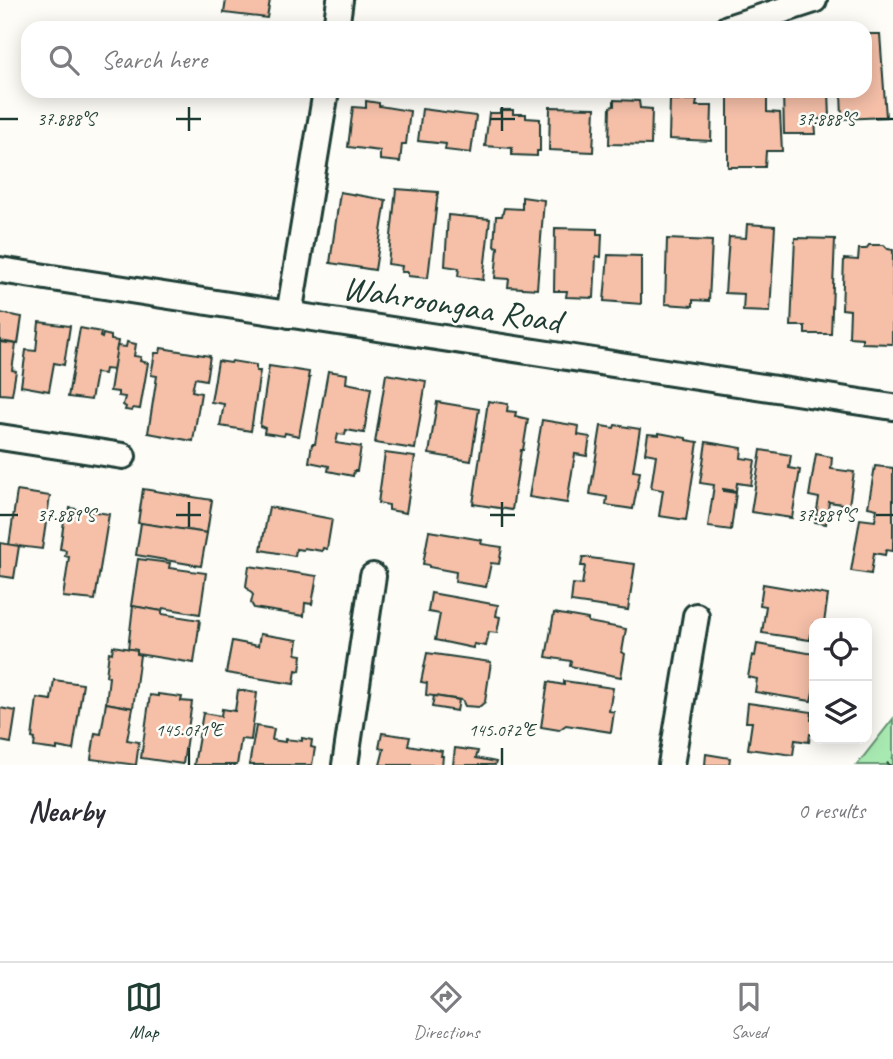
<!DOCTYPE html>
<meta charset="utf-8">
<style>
body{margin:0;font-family:Caveat,sans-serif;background:#f7f7f7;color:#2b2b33}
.controls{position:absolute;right:21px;bottom:21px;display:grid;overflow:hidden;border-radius:14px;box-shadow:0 4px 18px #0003}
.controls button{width:63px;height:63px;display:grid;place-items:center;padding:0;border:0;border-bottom:2px solid #e1e1e2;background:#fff;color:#2b2b33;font:35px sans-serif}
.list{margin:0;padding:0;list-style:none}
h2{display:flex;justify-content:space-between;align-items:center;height:91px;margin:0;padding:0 28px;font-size:30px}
h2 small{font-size:23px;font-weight:400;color:#7c7c81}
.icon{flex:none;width:38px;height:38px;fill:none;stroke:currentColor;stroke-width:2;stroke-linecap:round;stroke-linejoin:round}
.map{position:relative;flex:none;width:893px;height:765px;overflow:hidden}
.search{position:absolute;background:#fff;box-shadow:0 4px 18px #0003;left:21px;right:21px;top:21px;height:77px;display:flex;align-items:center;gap:18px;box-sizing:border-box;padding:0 24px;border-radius:21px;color:#7c7c81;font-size:26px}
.sheet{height:196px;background:#fff}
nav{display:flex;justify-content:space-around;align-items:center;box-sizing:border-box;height:98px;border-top:2px solid #e1e1e2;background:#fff;font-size:19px;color:#7c7c81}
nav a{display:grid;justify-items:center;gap:4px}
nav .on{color:#1f3d34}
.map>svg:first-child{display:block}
</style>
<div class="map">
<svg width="893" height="765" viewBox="0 0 893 765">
<rect width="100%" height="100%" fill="#fdfcf7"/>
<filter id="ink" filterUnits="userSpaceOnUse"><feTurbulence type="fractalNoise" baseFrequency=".0143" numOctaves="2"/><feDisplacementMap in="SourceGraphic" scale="14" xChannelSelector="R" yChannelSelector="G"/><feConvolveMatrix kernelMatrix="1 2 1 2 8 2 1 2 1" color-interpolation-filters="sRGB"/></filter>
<g filter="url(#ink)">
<path fill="#a8e9b1" stroke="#649372" stroke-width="2" d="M 893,719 L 893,765 L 857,765 Z"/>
<g fill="#f5bfa8" stroke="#1f3d34" stroke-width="2">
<path d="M 226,0 L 270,0 L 267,18 L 224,13 Z"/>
<path d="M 865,34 L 880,34 L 886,117 L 842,119 L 841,91 L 865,91 Z"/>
<path d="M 728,91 L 767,91 L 767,112 L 780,113 L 782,151 L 766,151 L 765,167 L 728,167 Z"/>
<path d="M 783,91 L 829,91 L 830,119 L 815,119 L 816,134 L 784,134 Z"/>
<path d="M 614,100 L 639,101 L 640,108 L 652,109 L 651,145 L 609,144 L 610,107 L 614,106 Z"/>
<path d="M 670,100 L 697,100 L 696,106 L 712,106 L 711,141 L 669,139 Z"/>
<path d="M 366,101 L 379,103 L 379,106 L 410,111 L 406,144 L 402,144 L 400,162 L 380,160 L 380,151 L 348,147 L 353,107 L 366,108 Z"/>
<path d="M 550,107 L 595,108 L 593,152 L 549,150 Z"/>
<path d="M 422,109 L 476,116 L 471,153 L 445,150 L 446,144 L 418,141 Z"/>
<path d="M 500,110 L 513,110 L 513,114 L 526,114 L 526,118 L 540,119 L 540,151 L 537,151 L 537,156 L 512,155 L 512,148 L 485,146 L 489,113 L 500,113 Z"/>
<path d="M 396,189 L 438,192 L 428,278 L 408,276 L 408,272 L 401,272 L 402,266 L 388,264 Z"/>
<path d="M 340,192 L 386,200 L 375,270 L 330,263 Z"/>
<path d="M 522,197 L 544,200 L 537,289 L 508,287 L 509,279 L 495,278 L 498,247 L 494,246 L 496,216 L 502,216 L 504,208 L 522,209 Z"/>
<path d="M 448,215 L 490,219 L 483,280 L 458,276 L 459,268 L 445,266 Z"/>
<path d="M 747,224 L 775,226 L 770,312 L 743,311 L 744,294 L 725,293 L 729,237 L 746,238 Z"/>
<path d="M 555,228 L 597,229 L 597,234 L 602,234 L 601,257 L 596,256 L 594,298 L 566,297 L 567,291 L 554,291 Z"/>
<path d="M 795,238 L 835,239 L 831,334 L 805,334 L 805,326 L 791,326 Z"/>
<path d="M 667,239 L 712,241 L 709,301 L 693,300 L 693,306 L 665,304 Z"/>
<path d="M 869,245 L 884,245 L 888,249 L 893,250 L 892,344 L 862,343 L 862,338 L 849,337 L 850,310 L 842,309 L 844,259 L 858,260 L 859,249 L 866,249 Z"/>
<path d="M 608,255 L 641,256 L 641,304 L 604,301 Z"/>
<path d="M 0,313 L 22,317 L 18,344 L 0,341 Z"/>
<path d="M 39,322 L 70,326 L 64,365 L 54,363 L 49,391 L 21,386 L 26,350 L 36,351 Z"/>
<path d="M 80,328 L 101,332 L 100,337 L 102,338 L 103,334 L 111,336 L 111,340 L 118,341 L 114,370 L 105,369 L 104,374 L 96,373 L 91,400 L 68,397 Z"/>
<path d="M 0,342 L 16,344 L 12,370 L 16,371 L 12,395 L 0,394 Z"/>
<path d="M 127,342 L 136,344 L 134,356 L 141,357 L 140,361 L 148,363 L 140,409 L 133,408 L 132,411 L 125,410 L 126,407 L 123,405 L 125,397 L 118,396 L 118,392 L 110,391 L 117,346 L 126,347 Z"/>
<path d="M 161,348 L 210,356 L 206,380 L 195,378 L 192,391 L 201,393 L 193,441 L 148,433 L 157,376 L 151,375 L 155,353 L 160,353 Z"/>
<path d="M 218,361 L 231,363 L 232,361 L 256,365 L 256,371 L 260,371 L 251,431 L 220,426 L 224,404 L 211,402 Z"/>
<path d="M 269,366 L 309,372 L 308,378 L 310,378 L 299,436 L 285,433 L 284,436 L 264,433 L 265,428 L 260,426 Z"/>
<path d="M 328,371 L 347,374 L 346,383 L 371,388 L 364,433 L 346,430 L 345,435 L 338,434 L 336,443 L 361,447 L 357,471 L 354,471 L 353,476 L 328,471 L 329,466 L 309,462 L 312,444 L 315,444 Z"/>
<path d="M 386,374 L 426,381 L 415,449 L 375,443 Z"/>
<path d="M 488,401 L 508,404 L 507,411 L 516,412 L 515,416 L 528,419 L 523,450 L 521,450 L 512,510 L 473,504 Z"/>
<path d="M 437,402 L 479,409 L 471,461 L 429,454 Z"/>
<path d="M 542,420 L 579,426 L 578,435 L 590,437 L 587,456 L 575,454 L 567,503 L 529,497 Z"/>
<path d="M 615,425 L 640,429 L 633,471 L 640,472 L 633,509 L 606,505 L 607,497 L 590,494 L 601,426 L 614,428 Z"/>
<path d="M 659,433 L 686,438 L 686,440 L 698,442 L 686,520 L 659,516 L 663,490 L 651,488 L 656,455 L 645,453 L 648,434 L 659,435 Z"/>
<path d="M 706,442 L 742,448 L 741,458 L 755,460 L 751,485 L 737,483 L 736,491 L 723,489 L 723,491 L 736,493 L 731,530 L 708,527 L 714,485 L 700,483 Z"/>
<path d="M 761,450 L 791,455 L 789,468 L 800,470 L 792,518 L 751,512 Z"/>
<path d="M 385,453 L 415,457 L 406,513 L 389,510 L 389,505 L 378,503 Z"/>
<path d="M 816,454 L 832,457 L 831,469 L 854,472 L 849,505 L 829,502 L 826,524 L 815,522 L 819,498 L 809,496 Z"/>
<path d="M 875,466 L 893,468 L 893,551 L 886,550 L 885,555 L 874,553 L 871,574 L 851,571 L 860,519 L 875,521 L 877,509 L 868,507 Z"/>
<path d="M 143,489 L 212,500 L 207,533 L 138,523 Z"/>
<path d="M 17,491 L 50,496 L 42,549 L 9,545 Z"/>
<path d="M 269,507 L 332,519 L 327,549 L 323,548 L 322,551 L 304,548 L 303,550 L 296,549 L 295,556 L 261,550 Z"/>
<path d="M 70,508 L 109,514 L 95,600 L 63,597 L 69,557 L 65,556 L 66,550 L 60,549 L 65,514 L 69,515 Z"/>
<path d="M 141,523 L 207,533 L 201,566 L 136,555 Z"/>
<path d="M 429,531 L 482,540 L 481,544 L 502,547 L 499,564 L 491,563 L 486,587 L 455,582 L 456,572 L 429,567 L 429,565 L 423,564 Z"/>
<path d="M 0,543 L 19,546 L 14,578 L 0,576 Z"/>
<path d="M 583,557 L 635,564 L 628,610 L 571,602 L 573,584 L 582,585 L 585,566 L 581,566 Z"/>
<path d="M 138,559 L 170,563 L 169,568 L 206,573 L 200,614 L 163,608 L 162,611 L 131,606 Z"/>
<path d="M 249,566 L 317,576 L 312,604 L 305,603 L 304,616 L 254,608 L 251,603 L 253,595 L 246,586 Z"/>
<path d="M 763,584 L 828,595 L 824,623 L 814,623 L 814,629 L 812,629 L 810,640 L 762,633 L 766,606 L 760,605 Z"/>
<path d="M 431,593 L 498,605 L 496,616 L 500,617 L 497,633 L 489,632 L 486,646 L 474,644 L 473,648 L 435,640 L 440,614 L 428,612 Z"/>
<path d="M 133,606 L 162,611 L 162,614 L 200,620 L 194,663 L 137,654 L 137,650 L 128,649 Z"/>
<path d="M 554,613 L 588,619 L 588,622 L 626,629 L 622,652 L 625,654 L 621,677 L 579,669 L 580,668 L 570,666 L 571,661 L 546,657 Z"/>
<path d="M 260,634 L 298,640 L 296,654 L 302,655 L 300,671 L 296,670 L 294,684 L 226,673 L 232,641 L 258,646 Z"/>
<path d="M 757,644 L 814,654 L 814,688 L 811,701 L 755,692 L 757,679 L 748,677 L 752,655 L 755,656 Z"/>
<path d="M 113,646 L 137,650 L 137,654 L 140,655 L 133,708 L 106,703 L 109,677 L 106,676 L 109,652 L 112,653 Z"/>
<path d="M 427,653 L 491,662 L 485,702 L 479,707 L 465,706 L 462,700 L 426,695 L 427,683 L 421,682 Z"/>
<path d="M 54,680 L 83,684 L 73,750 L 57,747 L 57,750 L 34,747 L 35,739 L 32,738 L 37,698 L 51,700 Z"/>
<path d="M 564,681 L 613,688 L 609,711 L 614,712 L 611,732 L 566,725 L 559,730 L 541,727 L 548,682 L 564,685 Z"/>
<path d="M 238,690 L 257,693 L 251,740 L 241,739 L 237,765 L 194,765 L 203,713 L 221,716 L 222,709 L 235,711 Z"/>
<path d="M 158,694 L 182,697 L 181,701 L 192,702 L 183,764 L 141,758 L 150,695 L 158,696 Z"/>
<path d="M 434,696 L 459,700 L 457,711 L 432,707 Z"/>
<path d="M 106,703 L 133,708 L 127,740 L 139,742 L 136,765 L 91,759 L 95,733 L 101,734 Z"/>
<path d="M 748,703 L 812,712 L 811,720 L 814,720 L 814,734 L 810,734 L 809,742 L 795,740 L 793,755 L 748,749 L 752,722 L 746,722 Z"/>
<path d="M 0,708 L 16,711 L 11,743 L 0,741 Z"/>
<path d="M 256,726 L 274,729 L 272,740 L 285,742 L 285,739 L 302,741 L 302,738 L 312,740 L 311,747 L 315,748 L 312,765 L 249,765 Z"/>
<path d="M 382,733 L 410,737 L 408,745 L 442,751 L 441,756 L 443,756 L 442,765 L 380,765 L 384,749 L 379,748 Z"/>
<path d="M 455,748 L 478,751 L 476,758 L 496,762 L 495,765 L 453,765 Z"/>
<path d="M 706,754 L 730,758 L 729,765 L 705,765 Z"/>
</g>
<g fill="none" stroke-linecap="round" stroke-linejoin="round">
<g stroke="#1f3d34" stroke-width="30">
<g id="minor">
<path d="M 336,28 L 340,0"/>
<path d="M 728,28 L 814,0"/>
<path d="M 0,270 L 893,407"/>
<path d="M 289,315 L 326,91"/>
<path d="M 0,437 L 123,456"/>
<path d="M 345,765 L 373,576"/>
<path d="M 671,765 L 696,616"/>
</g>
</g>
<path stroke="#1f3d34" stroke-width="4.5" stroke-dasharray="2 5" stroke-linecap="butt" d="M 888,765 L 893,759"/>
<use href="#minor" stroke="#fdfcf7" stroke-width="24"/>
</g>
</g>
<path fill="none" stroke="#1f3d34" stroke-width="2.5" d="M 189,107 L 189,131M 502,107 L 502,131M 0,119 L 18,119M 176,119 L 201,119M 490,119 L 515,119M 876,119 L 893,119M 189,502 L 189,527M 502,502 L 502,527M 0,515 L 18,515M 176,515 L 201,515M 490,515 L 515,515M 876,515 L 893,515M 189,748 L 189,765M 502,748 L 502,765"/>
<g text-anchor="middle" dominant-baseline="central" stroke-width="5" stroke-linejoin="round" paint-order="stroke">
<g font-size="35" fill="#1f3d34" stroke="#fdfcf7">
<text transform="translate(452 304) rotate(9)">Wahroongaa Road</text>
</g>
</g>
<g font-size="18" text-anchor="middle" fill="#1f3d34" stroke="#fdfcf7" stroke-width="5" stroke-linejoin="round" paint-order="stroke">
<text x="66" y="125">37.888°S</text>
<text x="826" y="125">37.888°S</text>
<text x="66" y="521">37.889°S</text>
<text x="826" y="521">37.889°S</text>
<text x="189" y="736">145.071°E</text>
<text x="502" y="736">145.072°E</text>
</g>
</svg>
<div class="controls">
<button><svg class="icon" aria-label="locate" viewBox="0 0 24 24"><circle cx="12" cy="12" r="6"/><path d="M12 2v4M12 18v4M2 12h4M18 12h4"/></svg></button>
<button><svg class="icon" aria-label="layers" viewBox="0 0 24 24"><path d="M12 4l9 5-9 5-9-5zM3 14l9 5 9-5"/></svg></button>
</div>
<div class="search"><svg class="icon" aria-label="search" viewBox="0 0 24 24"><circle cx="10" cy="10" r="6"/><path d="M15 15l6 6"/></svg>Search here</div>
</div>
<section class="sheet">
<h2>Nearby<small>0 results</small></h2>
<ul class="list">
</ul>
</section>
<nav>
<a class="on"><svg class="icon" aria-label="map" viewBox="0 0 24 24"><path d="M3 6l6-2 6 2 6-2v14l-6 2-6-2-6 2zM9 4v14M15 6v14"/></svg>Map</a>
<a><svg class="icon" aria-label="directions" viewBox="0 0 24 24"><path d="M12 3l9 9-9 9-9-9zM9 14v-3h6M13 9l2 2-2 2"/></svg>Directions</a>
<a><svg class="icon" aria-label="saved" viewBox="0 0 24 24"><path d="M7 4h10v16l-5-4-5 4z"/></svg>Saved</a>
</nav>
